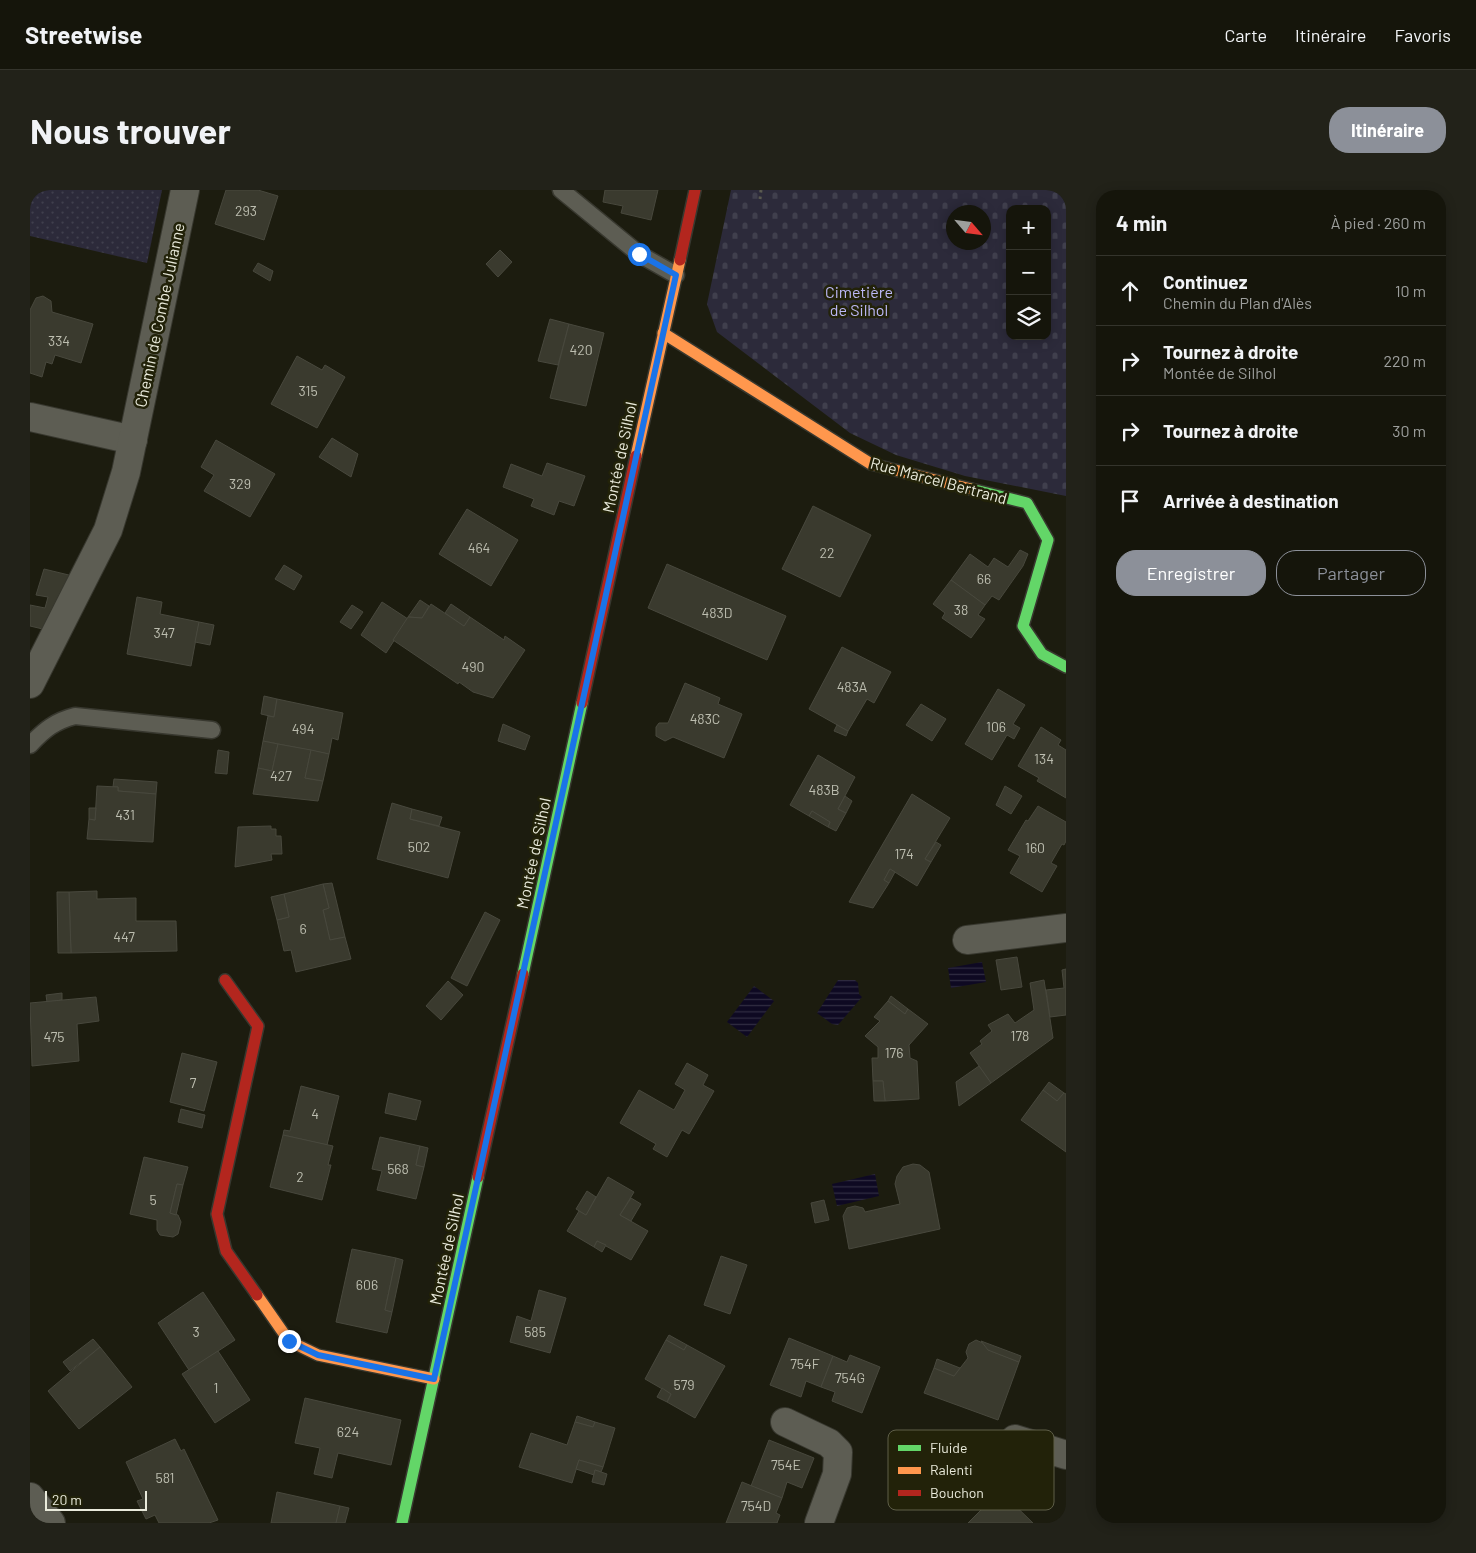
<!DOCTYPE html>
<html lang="fr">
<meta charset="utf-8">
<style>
body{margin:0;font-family:Barlow,sans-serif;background:#222219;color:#f1f3f6}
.controls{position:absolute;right:15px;top:15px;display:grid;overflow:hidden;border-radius:10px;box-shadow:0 2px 12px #0003}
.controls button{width:45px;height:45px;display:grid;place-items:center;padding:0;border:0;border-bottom:1px solid #34342c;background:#15150b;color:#f1f3f6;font:25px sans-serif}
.compass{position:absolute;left:916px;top:15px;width:45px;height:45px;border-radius:50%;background:#15150b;box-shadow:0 2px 12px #0003;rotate:118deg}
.scale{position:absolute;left:15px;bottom:12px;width:102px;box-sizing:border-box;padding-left:5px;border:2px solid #e9eadb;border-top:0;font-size:14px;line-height:18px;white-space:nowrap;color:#e9eadb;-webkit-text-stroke:4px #222209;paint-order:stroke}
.stop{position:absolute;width:15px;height:15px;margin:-11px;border:4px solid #1a73e8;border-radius:50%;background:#fff}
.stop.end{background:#1a73e8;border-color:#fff;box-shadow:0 1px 5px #0008}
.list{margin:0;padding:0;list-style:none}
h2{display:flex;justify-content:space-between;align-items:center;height:65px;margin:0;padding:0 20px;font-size:21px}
h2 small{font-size:16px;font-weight:400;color:#9d9f9d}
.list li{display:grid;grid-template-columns:32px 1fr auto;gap:15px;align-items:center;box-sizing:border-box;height:70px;padding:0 20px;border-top:1px solid #34342c}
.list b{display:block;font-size:19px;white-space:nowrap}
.list p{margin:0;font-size:16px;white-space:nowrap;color:#9d9f9d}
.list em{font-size:16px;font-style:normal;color:#9d9f9d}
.actions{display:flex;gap:10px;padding:15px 20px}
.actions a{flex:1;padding:11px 0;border:1px solid #8c9099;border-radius:20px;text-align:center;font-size:18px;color:#8c9099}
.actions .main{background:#8c9099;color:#fff}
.icon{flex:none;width:28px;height:28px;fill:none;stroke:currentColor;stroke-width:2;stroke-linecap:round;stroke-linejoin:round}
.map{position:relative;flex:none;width:1036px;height:1333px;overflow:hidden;border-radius:20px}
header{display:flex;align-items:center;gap:30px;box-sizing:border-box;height:70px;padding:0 25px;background:#15150b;border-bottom:1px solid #34342c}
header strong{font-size:24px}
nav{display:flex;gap:28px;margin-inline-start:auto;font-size:18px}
.intro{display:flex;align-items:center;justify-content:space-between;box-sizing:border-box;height:120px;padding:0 30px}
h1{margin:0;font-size:35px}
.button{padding:12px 22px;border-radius:20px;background:#8c9099;color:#fff;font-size:18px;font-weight:700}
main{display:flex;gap:30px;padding:0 30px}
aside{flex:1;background:#15150b;border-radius:20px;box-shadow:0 2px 12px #0003}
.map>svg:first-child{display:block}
</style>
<header>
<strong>Streetwise</strong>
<nav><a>Carte</a><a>Itinéraire</a><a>Favoris</a></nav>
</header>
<div class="intro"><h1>Nous trouver</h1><a class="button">Itinéraire</a></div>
<main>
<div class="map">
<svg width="1036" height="1333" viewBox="0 0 1036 1333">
<defs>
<pattern id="cemetery-stones" width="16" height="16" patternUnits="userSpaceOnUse" patternTransform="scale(1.25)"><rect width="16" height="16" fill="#2c2a3a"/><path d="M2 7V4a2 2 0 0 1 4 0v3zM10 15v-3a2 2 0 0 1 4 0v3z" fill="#403f4d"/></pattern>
<pattern id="park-dots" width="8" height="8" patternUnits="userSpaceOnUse" patternTransform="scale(1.25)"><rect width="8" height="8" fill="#2c2a3a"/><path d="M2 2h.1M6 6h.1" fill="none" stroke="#403f4d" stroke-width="1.8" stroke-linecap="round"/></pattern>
<pattern id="water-rules" width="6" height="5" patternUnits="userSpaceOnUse" patternTransform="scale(1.25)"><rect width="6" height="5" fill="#0e0922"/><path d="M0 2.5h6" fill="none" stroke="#312d42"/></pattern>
</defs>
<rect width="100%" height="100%" fill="#1c1c0f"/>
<path fill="url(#cemetery-stones)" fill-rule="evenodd" d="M 701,0 L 1036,0 L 1036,306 L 935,286 L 866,265 L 820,243 L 687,142 L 677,114 ZM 980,19 L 1017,19 L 1017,146 L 980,146 ZM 924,22 L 954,22 L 954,52 L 924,52 Z"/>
<path fill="url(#park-dots)" d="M 0,0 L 132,0 L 117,73 L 0,46 Z"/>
<g fill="url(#water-rules)">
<path d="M 952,772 L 956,792 L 921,798 L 918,778 Z"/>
<path d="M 808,790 L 825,790 L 828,793 L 829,804 L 832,807 L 808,835 L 802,834 L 787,823 Z"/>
<path d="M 724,796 L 744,811 L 717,847 L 697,832 Z"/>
<path d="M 845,984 L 849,1006 L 807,1016 L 802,994 Z"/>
</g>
<g fill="#3a3a2e" stroke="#48483d">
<path d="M 196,0 L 228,0 L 248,6 L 234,50 L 185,34 Z"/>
<path d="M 575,0 L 628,0 L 621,30 L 591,23 L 593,16 L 573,12 Z"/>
<path d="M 470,60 L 482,72 L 468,87 L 456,74 Z"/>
<path d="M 228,73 L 243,81 L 240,91 L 223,81 Z"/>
<path d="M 13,106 L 21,111 L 22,122 L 63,134 L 51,173 L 25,165 L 22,174 L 16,172 L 12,187 L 0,183 L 0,120 L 6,108 Z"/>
<path d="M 520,129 L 539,134 L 528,175 L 508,171 Z"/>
<path d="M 539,134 L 574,143 L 556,216 L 520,208 Z"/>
<path d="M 267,166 L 292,180 L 295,175 L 315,187 L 287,238 L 241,214 Z"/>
<path d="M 302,248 L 328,264 L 321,287 L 289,267 Z"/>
<path d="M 186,250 L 245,284 L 220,327 L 174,301 L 184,285 L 171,277 Z"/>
<path d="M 517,273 L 555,286 L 544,316 L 529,311 L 524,325 L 501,316 L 504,309 L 473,297 L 481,274 L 512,286 Z"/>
<path d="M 783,316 L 841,345 L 810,407 L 752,379 Z"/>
<path d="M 437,319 L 488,350 L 461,396 L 409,364 Z"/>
<path d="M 990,360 L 998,364 L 993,376 L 969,410 L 962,406 L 955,415 L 921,390 L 940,364 L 958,377 L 964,368 L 978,377 Z"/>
<path d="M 637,374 L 756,426 L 737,470 L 618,418 Z"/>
<path d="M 254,375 L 272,386 L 264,400 L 245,389 Z"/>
<path d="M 14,379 L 43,386 L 17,440 L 0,436 L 0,415 L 15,418 L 18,407 L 6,405 Z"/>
<path d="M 921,390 L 955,415 L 948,425 L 955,429 L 941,448 L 912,428 L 915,423 L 903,414 Z"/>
<path d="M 107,407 L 132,412 L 130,424 L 169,432 L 161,476 L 97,464 Z"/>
<path d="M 390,410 L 399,416 L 392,428 L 378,427 Z"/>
<path d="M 352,412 L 378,429 L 356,463 L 331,445 Z"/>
<path d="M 401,414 L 434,436 L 440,427 L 474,450 L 475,446 L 495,460 L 463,508 L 443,502 L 429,492 L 428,494 L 363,450 L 378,427 L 392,428 Z"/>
<path d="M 421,414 L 440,427 L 434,436 L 415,423 Z"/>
<path d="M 322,415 L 333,422 L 321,439 L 310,432 Z"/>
<path d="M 169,432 L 184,435 L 180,455 L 165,452 Z"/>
<path d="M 812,457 L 861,482 L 844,513 L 837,509 L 818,541 L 779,519 Z"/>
<path d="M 655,493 L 690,508 L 688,514 L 712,524 L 694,568 L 643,547 L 635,551 L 626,546 L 626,537 L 629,533 L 638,533 Z"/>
<path d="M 968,499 L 995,515 L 983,534 L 990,538 L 984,549 L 977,545 L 962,570 L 935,554 Z"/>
<path d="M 234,506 L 247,509 L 244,527 L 231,524 Z"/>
<path d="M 247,509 L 313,523 L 308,550 L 302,548 L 299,564 L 233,551 L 238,526 L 244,527 Z"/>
<path d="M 891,514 L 916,529 L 902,551 L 876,535 Z"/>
<path d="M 473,534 L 500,546 L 495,560 L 468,551 Z"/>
<path d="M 807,535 L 818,541 L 816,546 L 804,541 Z"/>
<path d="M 1011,537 L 1031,550 L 1028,555 L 1036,560 L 1036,608 L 1007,591 L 1009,588 L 988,576 Z"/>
<path d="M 233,551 L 248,554 L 242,581 L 228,578 Z"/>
<path d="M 248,554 L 281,560 L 275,588 L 293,591 L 288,611 L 223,604 L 228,578 L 242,581 Z"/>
<path d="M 188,560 L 199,562 L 197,584 L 185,583 Z"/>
<path d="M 281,560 L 299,564 L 293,591 L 275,588 Z"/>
<path d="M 788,565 L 825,587 L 808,619 L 816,623 L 806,641 L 798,637 L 800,632 L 782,621 L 779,626 L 760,615 Z"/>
<path d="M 84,589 L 127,592 L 126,604 L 88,601 L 88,597 L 83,597 Z"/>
<path d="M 67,596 L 88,597 L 88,601 L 126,604 L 123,652 L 57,649 L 59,629 L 65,630 Z"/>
<path d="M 975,596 L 992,606 L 981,624 L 966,615 Z"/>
<path d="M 882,604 L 920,628 L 895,669 L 901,672 L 887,696 L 860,679 L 854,690 L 859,693 L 843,718 L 819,712 Z"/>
<path d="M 815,606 L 822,611 L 816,623 L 808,619 Z"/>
<path d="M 362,613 L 382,619 L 380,629 L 430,642 L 418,688 L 347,669 Z"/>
<path d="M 1008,616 L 1036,632 L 1036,651 L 1034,655 L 1032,654 L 1021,673 L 1027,676 L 1012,702 L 980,683 L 990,666 L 978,660 L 996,630 L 998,631 Z"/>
<path d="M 59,618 L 66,618 L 65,630 L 59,629 Z"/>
<path d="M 382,619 L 412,627 L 409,636 L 380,629 Z"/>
<path d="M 782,621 L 800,632 L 798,637 L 779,626 Z"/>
<path d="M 241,636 L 241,639 L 246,639 L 246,646 L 251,646 L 252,664 L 241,664 L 242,670 L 205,677 L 208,637 Z"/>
<path d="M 906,652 L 911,655 L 901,672 L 895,669 Z"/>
<path d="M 860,679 L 865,682 L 859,693 L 854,690 Z"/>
<path d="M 302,693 L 315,747 L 300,750 L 293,720 L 299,718 L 293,694 Z"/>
<path d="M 293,694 L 299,718 L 293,720 L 300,750 L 315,747 L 321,769 L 266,782 L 261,760 L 254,761 L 247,730 L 259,727 L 254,704 Z"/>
<path d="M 67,701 L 67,709 L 106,708 L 106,731 L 146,731 L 147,761 L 41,763 L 39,702 Z"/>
<path d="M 27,702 L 39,702 L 41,763 L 28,763 Z"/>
<path d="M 254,704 L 259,727 L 247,730 L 241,707 Z"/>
<path d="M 455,722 L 470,730 L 437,796 L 421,788 Z"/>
<path d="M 987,767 L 992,797 L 971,800 L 966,770 Z"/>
<path d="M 1036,779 L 1036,825 L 1020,827 L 1016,800 L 1034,798 L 1032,780 Z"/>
<path d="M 1014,790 L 1023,848 L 961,893 L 940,863 L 952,854 L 950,851 L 962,841 L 958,835 L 978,824 L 985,833 L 1004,820 L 1000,793 Z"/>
<path d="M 418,791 L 433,805 L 411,830 L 396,816 Z"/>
<path d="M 32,803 L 32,810 L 17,812 L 16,805 Z"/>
<path d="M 861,806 L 878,819 L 875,824 L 858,811 Z"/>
<path d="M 66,807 L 69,831 L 47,834 L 49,871 L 2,876 L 0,813 Z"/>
<path d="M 858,811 L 875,824 L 878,819 L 898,834 L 879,855 L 880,868 L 887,871 L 889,909 L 855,911 L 853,891 L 843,891 L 842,868 L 848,868 L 848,857 L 835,846 L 850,831 L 844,827 Z"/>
<path d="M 152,863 L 187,872 L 174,921 L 140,912 Z"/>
<path d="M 657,873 L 678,885 L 673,895 L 684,901 L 659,944 L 652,940 L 637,967 L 623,959 L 626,954 L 590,933 L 609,900 L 644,920 L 655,900 L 645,894 Z"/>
<path d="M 949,876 L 961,893 L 929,916 L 926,892 Z"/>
<path d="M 843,891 L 853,891 L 855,911 L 844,911 Z"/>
<path d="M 1019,892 L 1034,903 L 1027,911 L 1013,900 Z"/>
<path d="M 271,896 L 309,906 L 297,955 L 253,945 L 254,940 L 260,941 Z"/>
<path d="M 1013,900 L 1027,911 L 1034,903 L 1036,904 L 1036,962 L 991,930 Z"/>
<path d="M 359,903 L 391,911 L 386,930 L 355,923 Z"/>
<path d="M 151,919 L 175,925 L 172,938 L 148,932 Z"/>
<path d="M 253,945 L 303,956 L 298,975 L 301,975 L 292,1010 L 240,997 Z"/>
<path d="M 350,947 L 390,956 L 386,975 L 394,977 L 386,1009 L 347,1000 L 352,981 L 342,979 Z"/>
<path d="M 390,956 L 398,958 L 394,977 L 386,975 Z"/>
<path d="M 114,967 L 158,977 L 153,995 L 147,994 L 140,1023 L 148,1025 L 151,1032 L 148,1044 L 143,1047 L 130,1045 L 127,1040 L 127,1030 L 100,1024 Z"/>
<path d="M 883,974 L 890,975 L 899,982 L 910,1039 L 819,1059 L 813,1026 L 817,1018 L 825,1016 L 833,1018 L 835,1022 L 870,1014 L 865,994 L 867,986 L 873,977 Z"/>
<path d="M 578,987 L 604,1002 L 590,1025 L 618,1041 L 601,1070 L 567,1051 L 564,1057 L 537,1041 L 549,1021 L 556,1025 Z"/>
<path d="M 147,994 L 153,995 L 146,1025 L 140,1023 Z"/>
<path d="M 557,1001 L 566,1007 L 556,1025 L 546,1019 Z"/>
<path d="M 601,1008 L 611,1014 L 601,1031 L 590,1025 Z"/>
<path d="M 794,1010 L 799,1030 L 785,1033 L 781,1013 Z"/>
<path d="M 567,1051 L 576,1055 L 572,1062 L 564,1057 Z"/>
<path d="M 322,1059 L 366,1068 L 355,1120 L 362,1122 L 357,1143 L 306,1132 Z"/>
<path d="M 691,1066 L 717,1075 L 700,1124 L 674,1115 Z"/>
<path d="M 366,1068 L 373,1070 L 362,1122 L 355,1120 Z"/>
<path d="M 509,1100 L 536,1108 L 520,1163 L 480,1152 L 487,1126 L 501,1131 Z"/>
<path d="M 173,1102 L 205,1150 L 159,1180 L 128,1133 Z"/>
<path d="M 639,1145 L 657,1155 L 654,1160 L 636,1150 Z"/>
<path d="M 759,1148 L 803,1166 L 791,1197 L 776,1191 L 771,1207 L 740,1195 Z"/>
<path d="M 63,1149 L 70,1157 L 40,1181 L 33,1172 Z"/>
<path d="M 636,1150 L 654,1160 L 657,1155 L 695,1176 L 665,1228 L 637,1212 L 641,1204 L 615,1189 Z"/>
<path d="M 946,1150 L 955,1154 L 958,1160 L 989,1172 L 968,1230 L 894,1203 L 904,1178 L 924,1186 L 938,1168 L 936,1162 L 939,1154 Z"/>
<path d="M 951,1151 L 991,1166 L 989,1172 L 958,1160 Z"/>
<path d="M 70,1157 L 102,1197 L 49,1239 L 18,1201 Z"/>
<path d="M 188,1161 L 220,1210 L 185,1233 L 152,1184 Z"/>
<path d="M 820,1165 L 850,1177 L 832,1223 L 802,1211 L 805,1202 L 791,1197 L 803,1166 L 817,1172 Z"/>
<path d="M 907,1169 L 930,1178 L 924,1186 L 904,1178 Z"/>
<path d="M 632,1198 L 641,1204 L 637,1212 L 627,1207 Z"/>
<path d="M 275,1208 L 371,1230 L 361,1275 L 308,1263 L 302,1288 L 284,1284 L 290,1258 L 265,1253 Z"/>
<path d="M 547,1226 L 565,1232 L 563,1237 L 545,1232 Z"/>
<path d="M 545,1232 L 563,1237 L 565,1232 L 585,1238 L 573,1277 L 549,1270 L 542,1293 L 489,1277 L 501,1243 L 537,1255 Z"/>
<path d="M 145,1249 L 151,1261 L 154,1259 L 188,1330 L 179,1333 L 129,1333 L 125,1325 L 116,1329 L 107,1311 L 113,1309 L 96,1272 Z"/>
<path d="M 739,1250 L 784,1268 L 772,1298 L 757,1292 L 752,1308 L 721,1296 Z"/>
<path d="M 549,1270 L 573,1277 L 571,1282 L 565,1280 L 564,1285 L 546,1279 Z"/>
<path d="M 565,1280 L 577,1284 L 574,1295 L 562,1292 Z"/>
<path d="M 712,1292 L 752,1308 L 746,1323 L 750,1325 L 747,1333 L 696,1333 Z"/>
<path d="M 970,1301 L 1003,1333 L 938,1333 Z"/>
<path d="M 247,1302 L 310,1316 L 306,1333 L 308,1333 L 241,1333 Z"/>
<path d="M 310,1316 L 319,1318 L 315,1333 L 306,1333 Z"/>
</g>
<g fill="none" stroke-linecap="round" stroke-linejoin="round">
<g stroke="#38382f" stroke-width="19">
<g id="lane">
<path d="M 531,0 L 609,64 L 646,85"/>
<path d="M 0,555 C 14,540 25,531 45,526 L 182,540"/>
</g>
</g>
<g stroke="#38382f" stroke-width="30">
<g id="street">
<path d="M 0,227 L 103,250"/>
<path d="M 0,494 L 78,340 L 96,282 L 155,0"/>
<path d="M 937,750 L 1036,738"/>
<path d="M 755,1232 L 799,1253 L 808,1262 L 807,1284 L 789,1333"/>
<path d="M 985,1249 L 1036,1265"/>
<path d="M 0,1307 L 21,1333"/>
</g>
</g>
<g stroke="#38382f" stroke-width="14">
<g id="fast">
<path d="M 941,299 L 997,313 L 1018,350 L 993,436 L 1012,464 L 1036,477"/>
<path d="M 493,784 L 552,513"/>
<path d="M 372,1333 L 448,987"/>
</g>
</g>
<g stroke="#38382f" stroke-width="14">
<g id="slow">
<path d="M 633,143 L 841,274 L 941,299"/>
<path d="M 606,266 L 650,70"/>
<path d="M 227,1105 L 259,1151 L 288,1165 L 404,1189"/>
</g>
</g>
<g stroke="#38382f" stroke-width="14">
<g id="jam">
<path d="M 650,70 L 665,0"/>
<path d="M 552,513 L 606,266"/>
<path d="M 195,790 L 228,836 L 187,1024 L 196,1061 L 227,1105"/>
<path d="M 448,987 L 493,784"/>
</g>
</g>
<path stroke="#5a5a50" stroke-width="3" stroke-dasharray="2.5 4" stroke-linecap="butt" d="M 730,9 L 731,0"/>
<use href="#lane" stroke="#5d5d53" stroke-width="16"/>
<use href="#street" stroke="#5d5d53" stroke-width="28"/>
<use href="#fast" stroke="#63d668" stroke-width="11"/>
<use href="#slow" stroke="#ff974d" stroke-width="11"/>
<use href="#jam" stroke="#b3261e" stroke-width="11"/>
</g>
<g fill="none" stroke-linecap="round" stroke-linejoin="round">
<path stroke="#1a73e8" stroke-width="6" d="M 259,1151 L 288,1165 L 404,1189 L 646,85 L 609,64"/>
</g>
<g text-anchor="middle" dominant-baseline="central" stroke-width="5" stroke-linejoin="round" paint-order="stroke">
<g font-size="14" fill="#bdbeb0">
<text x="216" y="20">293</text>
<text x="29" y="150">334</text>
<text x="551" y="159">420</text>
<text x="278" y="200">315</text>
<text x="210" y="293">329</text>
<text x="449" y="357">464</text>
<text x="797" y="362">22</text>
<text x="954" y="388">66</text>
<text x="931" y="419">38</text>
<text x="687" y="422">483D</text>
<text x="134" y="442">347</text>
<text x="443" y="476">490</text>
<text x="822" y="496">483A</text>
<text x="675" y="528">483C</text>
<text x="966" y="536">106</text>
<text x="273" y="538">494</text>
<text x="1014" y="568">134</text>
<text x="251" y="585">427</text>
<text x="794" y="599">483B</text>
<text x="95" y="624">431</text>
<text x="389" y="656">502</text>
<text x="1005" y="657">160</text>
<text x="874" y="663">174</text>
<text x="273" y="738">6</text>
<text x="94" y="746">447</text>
<text x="990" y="845">178</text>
<text x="24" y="846">475</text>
<text x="864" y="862">176</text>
<text x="163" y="892">7</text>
<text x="285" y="923">4</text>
<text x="368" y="978">568</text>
<text x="270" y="986">2</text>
<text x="123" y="1009">5</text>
<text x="337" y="1094">606</text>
<text x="166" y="1141">3</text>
<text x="505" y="1141">585</text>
<text x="775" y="1173">754F</text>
<text x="820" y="1187">754G</text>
<text x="654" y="1194">579</text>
<text x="186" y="1197">1</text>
<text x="318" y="1241">624</text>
<text x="756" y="1274">754E</text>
<text x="135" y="1287">581</text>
<text x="726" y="1315">754D</text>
</g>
<g font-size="16" fill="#bdb9f8" stroke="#222209">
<text x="829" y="101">Cimetière<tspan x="829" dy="18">de Silhol</tspan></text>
</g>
<g font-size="16" fill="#e9eadb" stroke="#222209">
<text transform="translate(129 125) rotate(-78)">Chemin de Combe Julianne</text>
<text transform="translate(589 267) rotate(-78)">Montée de Silhol</text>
<text transform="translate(909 290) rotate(15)">Rue Marcel Bertrand</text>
<text transform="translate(503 663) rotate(-78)">Montée de Silhol</text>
<text transform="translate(416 1059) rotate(-78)">Montée de Silhol</text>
</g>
</g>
<rect x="858" y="1240" width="166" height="80" rx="8" fill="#222209" stroke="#5e5e48" stroke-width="1"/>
<rect x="868" y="1255" width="23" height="6" fill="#63d668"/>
<rect x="868" y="1277" width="23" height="7" fill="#ff974d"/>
<rect x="868" y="1300" width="23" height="6" fill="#b3261e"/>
<g font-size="14" fill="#e9eadb">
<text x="900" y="1263">Fluide</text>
<text x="900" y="1285">Ralenti</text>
<text x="900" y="1308">Bouchon</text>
</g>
</svg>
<div class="controls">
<button>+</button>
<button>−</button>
<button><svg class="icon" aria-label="layers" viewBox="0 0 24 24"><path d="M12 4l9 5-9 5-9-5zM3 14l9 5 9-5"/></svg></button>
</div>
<svg class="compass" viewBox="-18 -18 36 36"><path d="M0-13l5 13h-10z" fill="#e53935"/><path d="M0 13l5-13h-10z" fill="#9d9f9d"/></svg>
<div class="scale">20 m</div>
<div class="stop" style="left:609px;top:64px"></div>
<div class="stop end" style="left:259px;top:1151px"></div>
</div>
<aside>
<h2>4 min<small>À pied · 260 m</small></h2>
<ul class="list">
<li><svg class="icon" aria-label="ahead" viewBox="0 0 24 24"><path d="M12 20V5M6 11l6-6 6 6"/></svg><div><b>Continuez</b><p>Chemin du Plan d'Alès</p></div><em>10 m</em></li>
<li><svg class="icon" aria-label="right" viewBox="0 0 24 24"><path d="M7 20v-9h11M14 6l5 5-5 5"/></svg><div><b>Tournez à droite</b><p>Montée de Silhol</p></div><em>220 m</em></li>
<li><svg class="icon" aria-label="right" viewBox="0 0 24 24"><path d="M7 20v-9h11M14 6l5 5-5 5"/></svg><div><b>Tournez à droite</b></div><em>30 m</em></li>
<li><svg class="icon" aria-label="arrive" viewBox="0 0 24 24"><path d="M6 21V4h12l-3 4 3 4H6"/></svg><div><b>Arrivée à destination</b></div></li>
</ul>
<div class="actions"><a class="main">Enregistrer</a><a>Partager</a></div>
</aside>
</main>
